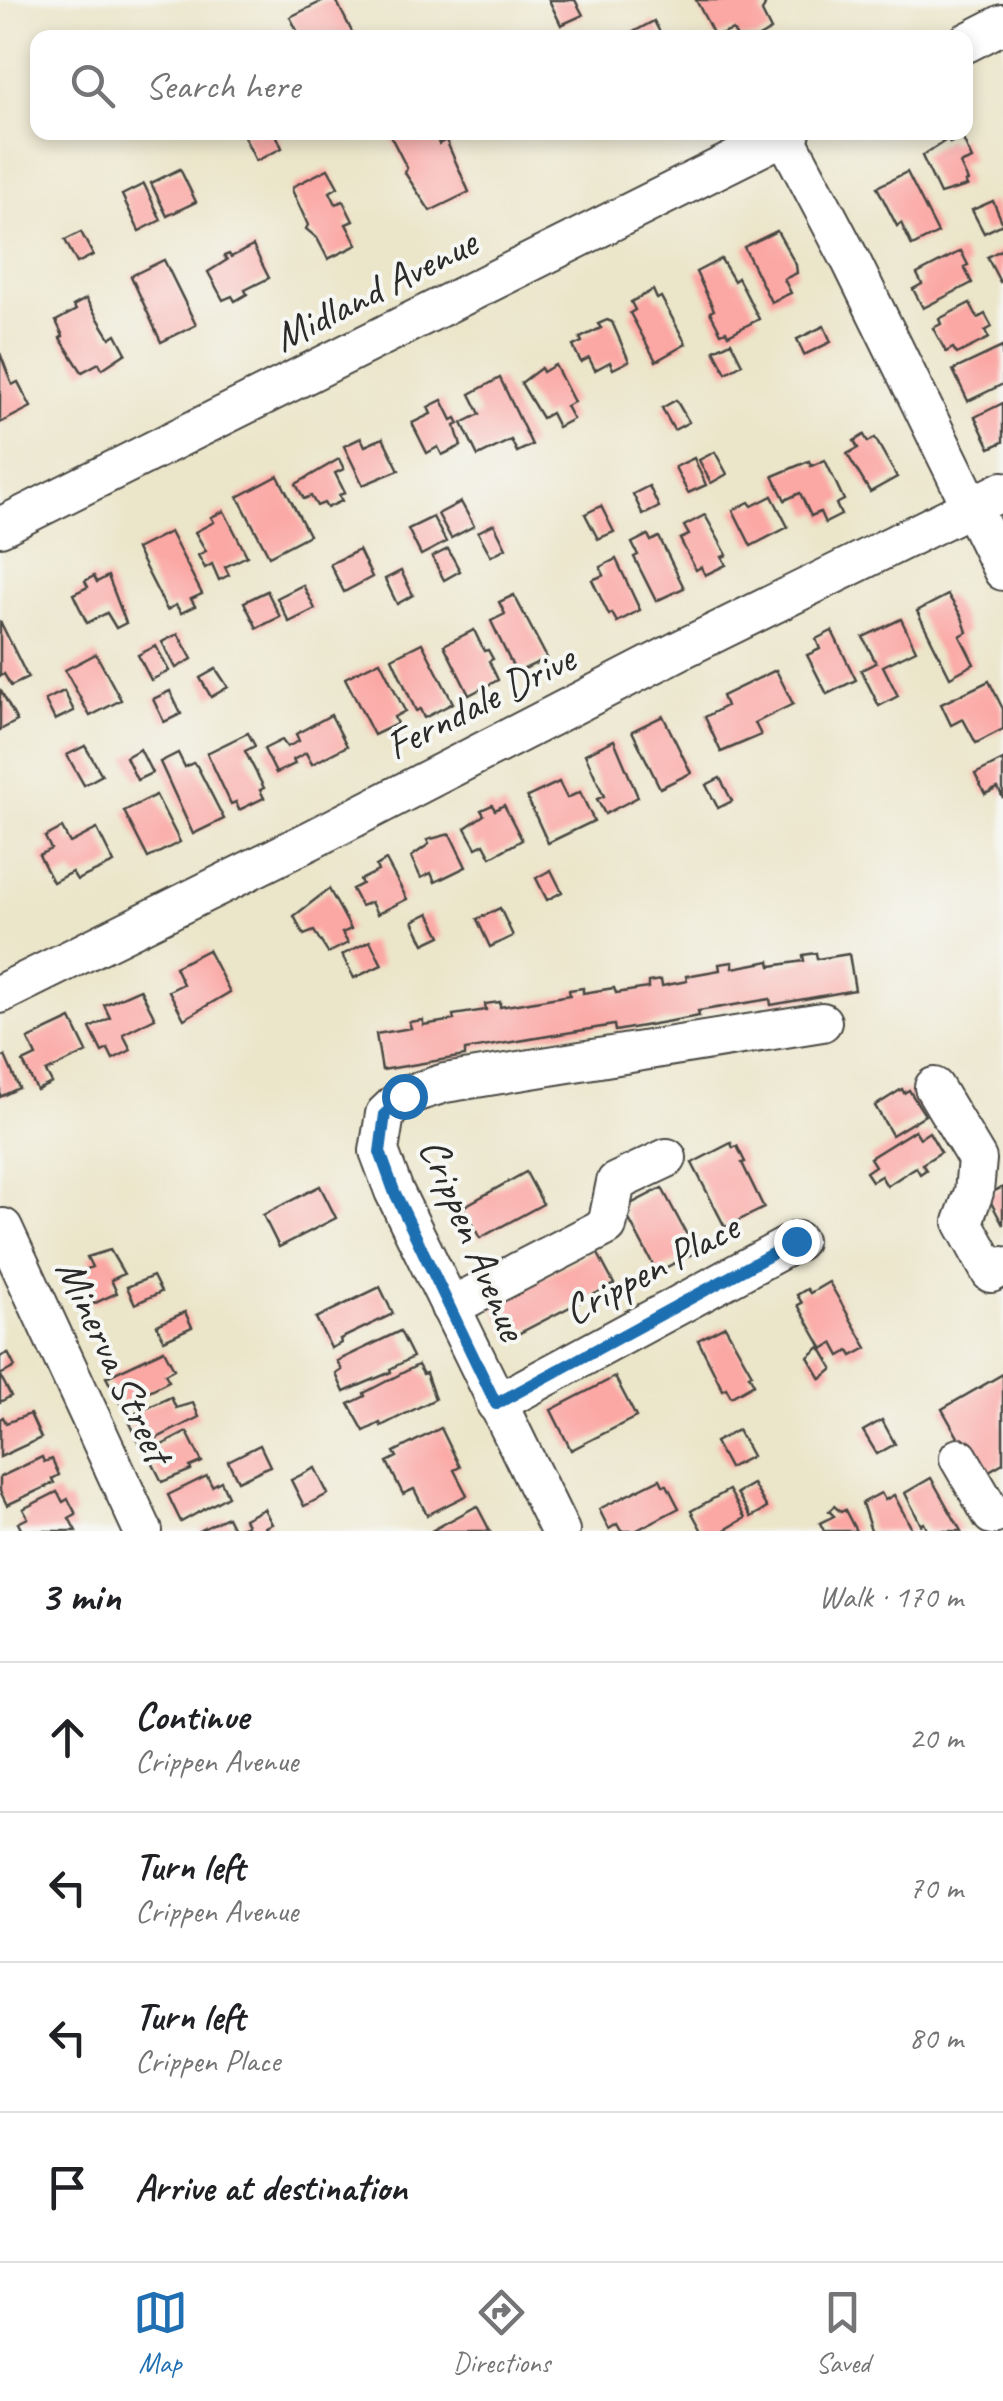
<!DOCTYPE html>
<meta charset="utf-8">
<style>
body{margin:0;font-family:Caveat,sans-serif;background:#f2f2f2;color:#202124}
.stop{position:absolute;width:30px;height:30px;margin:-22px;border:8px solid #1f6fb2;border-radius:50%;background:#fff}
.stop.end{background:#1f6fb2;border-color:#fff;box-shadow:0 2px 10px #0008}
.list{margin:0;padding:0;list-style:none}
h2{display:flex;justify-content:space-between;align-items:center;height:130px;margin:0;padding:0 40px;font-size:42px}
h2 small{font-size:32px;font-weight:400;color:#757577}
.list li{display:grid;grid-template-columns:65px 1fr auto;gap:30px;align-items:center;box-sizing:border-box;height:150px;padding:0 40px;border-top:2px solid #e0e0e0}
.list b{display:block;font-size:38px;white-space:nowrap}
.list p{margin:0;font-size:32px;white-space:nowrap;color:#757577}
.list em{font-size:32px;font-style:normal;color:#757577}
.icon{flex:none;width:55px;height:55px;fill:none;stroke:currentColor;stroke-width:2;stroke-linecap:round;stroke-linejoin:round}
.map{position:relative;flex:none;width:1003px;height:1531px;overflow:hidden}
.search{position:absolute;background:#fff;box-shadow:0 5px 15px #0003;left:30px;right:30px;top:30px;height:110px;display:flex;align-items:center;gap:25px;box-sizing:border-box;padding:0 35px;border-radius:20px;color:#757577;font-size:38px}
.sheet{height:730px;background:#fff}
nav{display:flex;justify-content:space-around;align-items:center;box-sizing:border-box;height:140px;border-top:2px solid #e0e0e0;background:#fff;font-size:28px;color:#757577}
nav a{display:grid;justify-items:center;gap:5px}
nav .on{color:#1f6fb2}
.map>svg:first-child{display:block}
</style>
<div class="map">
<svg width="1003" height="1531" viewBox="0 0 1003 1531">
<rect width="100%" height="100%" fill="#f6f6f2"/>
<filter id="ink" filterUnits="userSpaceOnUse"><feTurbulence type="fractalNoise" baseFrequency=".01" numOctaves="2"/><feDisplacementMap in="SourceGraphic" scale="20" xChannelSelector="R" yChannelSelector="G"/><feConvolveMatrix kernelMatrix="1 2 1 2 8 2 1 2 1" color-interpolation-filters="sRGB"/></filter>
<filter id="wash" filterUnits="userSpaceOnUse"><feTurbulence type="fractalNoise" baseFrequency=".0048" numOctaves="4" result="noise"/><feDisplacementMap in="SourceGraphic" scale="40" xChannelSelector="R" yChannelSelector="G"/><feGaussianBlur stdDeviation="2.25" result="paint"/><feColorMatrix in="noise" values="0 0 0 0 0 0 0 0 0 0 0 0 0 0 0 0 0 1.4 0 .05"/><feComposite in="paint" operator="in"/></filter>
<g filter="url(#wash)">
<rect width="100%" height="100%" fill="#ebe5c9"/>
<g id="blocks">
<g fill="#fba7a4">
<path d="M 325,0 L 336,0 L 355,38 L 301,38 L 290,17 Z"/>
<path d="M 549,0 L 575,0 L 583,15 L 561,25 Z"/>
<path d="M 696,0 L 762,0 L 765,5 L 762,12 L 771,30 L 757,38 L 737,38 L 733,30 L 715,37 Z"/>
<path d="M 654,21 L 663,38 L 622,38 Z"/>
<path d="M 242,132 L 275,132 L 282,148 L 256,161 Z"/>
<path d="M 399,132 L 434,132 L 439,144 L 446,140 L 469,192 L 430,211 L 405,173 L 407,168 L 391,137 Z"/>
<path d="M 962,137 L 972,159 L 960,164 L 968,181 L 965,182 L 967,186 L 940,194 L 922,156 L 948,139 L 950,143 Z"/>
<path d="M 180,169 L 196,202 L 167,216 L 151,183 Z"/>
<path d="M 328,169 L 338,187 L 330,192 L 336,204 L 343,201 L 353,221 L 346,224 L 357,245 L 328,259 L 317,238 L 306,229 L 308,225 L 292,190 L 294,186 Z"/>
<path d="M 907,172 L 938,233 L 912,246 L 901,223 L 897,226 L 877,187 Z"/>
<path d="M 144,184 L 161,220 L 139,231 L 122,195 Z"/>
<path d="M 993,201 L 1003,224 L 984,233 L 972,210 Z"/>
<path d="M 777,231 L 796,265 L 797,273 L 784,279 L 791,293 L 771,302 L 744,247 Z"/>
<path d="M 81,232 L 93,255 L 77,263 L 65,240 Z"/>
<path d="M 253,246 L 269,278 L 245,290 L 247,294 L 235,301 L 232,296 L 223,300 L 208,272 L 227,260 L 224,256 L 229,254 L 231,257 Z"/>
<path d="M 1003,249 L 1003,280 L 1000,282 L 987,257 Z"/>
<path d="M 961,251 L 968,265 L 964,267 L 972,283 L 923,308 L 913,289 L 922,284 L 917,274 Z"/>
<path d="M 721,259 L 734,281 L 738,278 L 759,319 L 728,335 L 726,331 L 721,333 L 710,312 L 714,310 L 696,272 Z"/>
<path d="M 164,260 L 196,325 L 161,342 L 131,276 Z"/>
<path d="M 653,290 L 657,299 L 661,297 L 686,344 L 656,361 L 630,313 L 635,310 L 631,302 Z"/>
<path d="M 86,299 L 110,338 L 116,334 L 126,353 L 102,369 L 99,363 L 82,372 L 60,338 L 63,336 L 56,321 L 76,310 L 73,306 Z"/>
<path d="M 970,303 L 978,318 L 985,314 L 992,327 L 985,331 L 989,338 L 957,354 L 953,348 L 946,352 L 933,328 L 941,324 L 939,319 Z"/>
<path d="M 607,320 L 612,322 L 629,361 L 613,369 L 610,362 L 595,370 L 589,358 L 581,362 L 573,346 L 582,342 L 580,338 L 601,328 L 598,324 Z"/>
<path d="M 824,326 L 831,342 L 804,355 L 797,339 Z"/>
<path d="M 731,342 L 742,364 L 726,373 L 714,350 Z"/>
<path d="M 1002,347 L 1003,384 L 968,401 L 953,370 Z"/>
<path d="M 0,353 L 12,385 L 18,382 L 31,407 L 0,423 Z"/>
<path d="M 555,365 L 574,402 L 566,406 L 573,419 L 558,427 L 551,413 L 542,418 L 521,383 L 541,368 L 543,372 Z"/>
<path d="M 500,378 L 532,445 L 517,452 L 511,440 L 478,456 L 462,423 L 480,414 L 470,394 Z"/>
<path d="M 442,400 L 452,420 L 456,418 L 459,424 L 455,426 L 461,446 L 442,455 L 438,447 L 427,453 L 412,423 L 431,414 L 428,407 Z"/>
<path d="M 676,400 L 689,422 L 674,430 L 662,408 Z"/>
<path d="M 1003,403 L 1003,442 L 990,448 L 975,417 Z"/>
<path d="M 864,435 L 868,442 L 875,438 L 897,477 L 870,492 L 847,454 L 858,448 L 854,441 Z"/>
<path d="M 361,438 L 365,446 L 383,438 L 399,470 L 363,485 L 344,446 Z"/>
<path d="M 715,452 L 727,474 L 711,483 L 699,460 Z"/>
<path d="M 694,458 L 706,485 L 688,493 L 675,467 Z"/>
<path d="M 339,459 L 344,469 L 335,473 L 345,493 L 339,495 L 342,501 L 327,508 L 324,503 L 317,506 L 311,496 L 304,499 L 296,484 Z"/>
<path d="M 825,460 L 844,500 L 836,504 L 841,515 L 825,523 L 820,512 L 811,516 L 800,493 L 785,500 L 773,476 L 809,461 L 811,466 Z"/>
<path d="M 278,476 L 309,535 L 269,556 L 238,497 Z"/>
<path d="M 649,486 L 659,507 L 643,515 L 633,494 Z"/>
<path d="M 772,496 L 788,527 L 751,546 L 733,510 L 749,502 L 752,506 Z"/>
<path d="M 461,502 L 474,526 L 451,538 L 438,514 Z"/>
<path d="M 601,506 L 614,532 L 598,539 L 585,514 Z"/>
<path d="M 224,511 L 247,556 L 225,567 L 229,575 L 219,580 L 212,564 L 205,568 L 198,555 L 206,551 L 195,532 L 214,522 L 211,517 Z"/>
<path d="M 705,515 L 727,555 L 722,557 L 726,565 L 705,575 L 701,567 L 696,570 L 680,539 L 689,535 L 684,526 Z"/>
<path d="M 433,517 L 446,542 L 421,555 L 408,529 Z"/>
<path d="M 494,524 L 506,548 L 491,556 L 478,532 Z"/>
<path d="M 170,532 L 202,594 L 191,599 L 195,606 L 181,613 L 176,605 L 167,610 L 136,549 Z"/>
<path d="M 648,535 L 651,541 L 659,537 L 684,588 L 656,601 L 634,557 L 638,555 L 632,543 Z"/>
<path d="M 448,549 L 460,571 L 444,580 L 432,557 Z"/>
<path d="M 359,550 L 372,577 L 344,592 L 330,564 Z"/>
<path d="M 616,559 L 640,610 L 617,622 L 612,613 L 609,615 L 592,580 L 604,575 L 600,567 Z"/>
<path d="M 401,571 L 413,595 L 397,604 L 385,579 Z"/>
<path d="M 94,576 L 97,582 L 108,576 L 126,623 L 116,628 L 107,613 L 87,623 L 73,594 L 88,587 L 85,581 Z"/>
<path d="M 303,585 L 315,609 L 289,622 L 277,598 Z"/>
<path d="M 267,591 L 280,617 L 257,628 L 244,602 Z"/>
<path d="M 514,595 L 547,658 L 516,673 L 491,621 L 505,614 L 499,602 Z"/>
<path d="M 948,595 L 962,617 L 967,632 L 960,636 L 974,664 L 950,677 L 917,611 Z"/>
<path d="M 901,619 L 916,650 L 883,666 L 898,696 L 879,706 L 861,670 L 876,663 L 863,637 Z"/>
<path d="M 0,621 L 28,678 L 11,686 L 4,674 L 0,676 Z"/>
<path d="M 474,630 L 484,651 L 488,650 L 493,659 L 489,661 L 498,680 L 469,695 L 444,645 Z"/>
<path d="M 832,631 L 856,680 L 827,694 L 807,655 L 820,649 L 816,639 Z"/>
<path d="M 178,634 L 192,659 L 176,668 L 162,642 Z"/>
<path d="M 422,643 L 453,703 L 424,718 L 420,709 L 416,711 L 392,658 Z"/>
<path d="M 156,646 L 169,671 L 151,680 L 138,655 Z"/>
<path d="M 96,654 L 121,700 L 90,716 L 65,670 Z"/>
<path d="M 380,661 L 405,711 L 394,717 L 397,724 L 374,735 L 345,678 Z"/>
<path d="M 216,669 L 228,687 L 211,697 L 200,678 Z"/>
<path d="M 776,670 L 793,704 L 755,723 L 761,735 L 721,752 L 705,717 L 726,706 L 722,696 Z"/>
<path d="M 989,681 L 1003,709 L 1003,729 L 976,743 L 963,719 L 951,725 L 941,704 Z"/>
<path d="M 0,689 L 17,721 L 0,730 Z"/>
<path d="M 64,691 L 74,711 L 55,720 L 45,700 Z"/>
<path d="M 170,691 L 181,714 L 164,722 L 153,699 Z"/>
<path d="M 331,715 L 347,746 L 312,764 L 306,753 L 293,760 L 295,764 L 276,773 L 264,749 L 282,740 L 287,747 L 299,741 L 296,734 Z"/>
<path d="M 663,716 L 691,773 L 660,788 L 632,731 Z"/>
<path d="M 248,733 L 255,746 L 245,751 L 264,788 L 260,790 L 264,798 L 239,810 L 236,802 L 231,804 L 207,753 Z"/>
<path d="M 614,740 L 638,797 L 605,814 L 597,799 L 604,796 L 585,754 Z"/>
<path d="M 85,746 L 102,775 L 84,785 L 67,755 Z"/>
<path d="M 140,749 L 152,773 L 137,780 L 126,757 Z"/>
<path d="M 178,753 L 185,767 L 193,763 L 197,766 L 224,819 L 193,834 L 160,762 Z"/>
<path d="M 1003,760 L 1003,798 L 998,788 L 985,794 L 975,774 Z"/>
<path d="M 720,778 L 732,801 L 718,808 L 706,785 Z"/>
<path d="M 559,782 L 567,798 L 580,792 L 594,821 L 548,843 L 527,797 Z"/>
<path d="M 156,795 L 180,842 L 148,858 L 124,811 Z"/>
<path d="M 492,805 L 495,810 L 504,805 L 522,840 L 491,857 L 484,844 L 476,848 L 465,828 L 484,815 L 481,810 Z"/>
<path d="M 62,828 L 70,843 L 97,829 L 114,863 L 77,880 L 72,872 L 53,882 L 39,855 L 51,849 L 45,837 Z"/>
<path d="M 450,834 L 466,867 L 435,882 L 431,873 L 421,878 L 411,857 L 429,844 L 427,840 Z"/>
<path d="M 386,860 L 407,899 L 377,914 L 371,902 L 361,906 L 352,889 L 362,884 L 360,880 L 378,871 L 376,866 Z"/>
<path d="M 551,870 L 562,892 L 547,900 L 536,878 Z"/>
<path d="M 329,889 L 351,929 L 342,933 L 348,943 L 328,953 L 314,931 L 304,935 L 294,916 Z"/>
<path d="M 500,908 L 513,936 L 490,947 L 477,919 Z"/>
<path d="M 429,913 L 441,936 L 424,944 L 413,921 Z"/>
<path d="M 370,941 L 382,965 L 354,978 L 342,955 Z"/>
<path d="M 208,950 L 230,992 L 184,1019 L 169,991 L 183,984 L 175,967 Z"/>
<path d="M 816,953 L 817,959 L 849,954 L 855,990 L 771,1005 L 770,999 L 698,1011 L 699,1016 L 615,1031 L 614,1025 L 465,1050 L 465,1056 L 382,1070 L 376,1034 L 411,1028 L 409,1022 L 423,1020 L 423,1025 L 454,1020 L 453,1015 L 486,1010 L 485,1004 L 500,1002 L 500,1007 L 570,995 L 569,990 L 583,988 L 583,993 L 614,988 L 616,993 L 648,988 L 648,982 L 661,980 L 662,986 L 687,981 L 686,976 L 720,970 L 719,964 L 733,962 L 733,968 L 770,961 L 771,966 L 804,961 L 803,955 Z"/>
<path d="M 140,989 L 155,1018 L 123,1034 L 131,1050 L 113,1059 L 108,1049 L 102,1052 L 90,1028 L 110,1018 L 104,1005 Z"/>
<path d="M 71,1019 L 87,1052 L 46,1072 L 52,1083 L 37,1090 L 23,1062 L 36,1056 L 28,1039 Z"/>
<path d="M 5,1056 L 19,1088 L 0,1097 L 0,1058 Z"/>
<path d="M 902,1089 L 904,1093 L 909,1090 L 925,1115 L 892,1135 L 875,1106 Z"/>
<path d="M 915,1130 L 920,1138 L 929,1132 L 941,1152 L 922,1164 L 926,1170 L 920,1174 L 916,1167 L 887,1186 L 881,1176 L 872,1181 L 866,1172 L 875,1166 L 870,1158 Z"/>
<path d="M 731,1143 L 733,1148 L 737,1146 L 745,1162 L 742,1163 L 764,1208 L 725,1227 L 692,1163 Z"/>
<path d="M 526,1172 L 543,1204 L 480,1238 L 463,1207 Z"/>
<path d="M 320,1186 L 336,1218 L 279,1247 L 263,1215 Z"/>
<path d="M 1003,1187 L 1003,1225 L 987,1195 Z"/>
<path d="M 662,1188 L 696,1252 L 657,1272 L 623,1208 Z"/>
<path d="M 110,1250 L 124,1274 L 111,1280 L 117,1293 L 93,1304 L 89,1296 L 75,1303 L 64,1280 L 92,1267 L 87,1257 Z"/>
<path d="M 596,1250 L 614,1284 L 510,1338 L 492,1303 Z"/>
<path d="M 153,1276 L 161,1292 L 135,1304 L 127,1287 Z"/>
<path d="M 829,1282 L 867,1348 L 852,1356 L 849,1351 L 840,1356 L 833,1343 L 823,1349 L 798,1305 L 802,1303 L 797,1295 L 807,1289 L 810,1293 Z"/>
<path d="M 380,1287 L 393,1314 L 340,1339 L 341,1343 L 331,1348 L 316,1318 Z"/>
<path d="M 185,1312 L 192,1327 L 164,1340 L 157,1325 Z"/>
<path d="M 725,1326 L 752,1374 L 749,1375 L 754,1384 L 731,1397 L 726,1388 L 723,1390 L 698,1340 Z"/>
<path d="M 400,1331 L 413,1357 L 390,1369 L 391,1372 L 344,1392 L 336,1374 L 342,1370 L 337,1361 Z"/>
<path d="M 820,1347 L 833,1369 L 821,1379 L 808,1357 Z"/>
<path d="M 164,1350 L 174,1369 L 165,1374 L 169,1381 L 121,1405 L 106,1377 Z"/>
<path d="M 8,1353 L 15,1367 L 0,1375 L 11,1396 L 0,1402 L 0,1357 Z"/>
<path d="M 418,1365 L 423,1374 L 426,1373 L 435,1399 L 381,1426 L 380,1423 L 364,1431 L 349,1404 L 365,1396 L 364,1393 Z"/>
<path d="M 1003,1374 L 1003,1463 L 980,1476 L 942,1409 Z"/>
<path d="M 615,1377 L 636,1417 L 571,1450 L 551,1410 Z"/>
<path d="M 171,1397 L 176,1408 L 193,1403 L 199,1417 L 141,1446 L 129,1421 L 138,1417 L 136,1413 Z"/>
<path d="M 30,1414 L 41,1438 L 0,1457 L 0,1419 L 3,1417 L 6,1423 Z"/>
<path d="M 882,1420 L 895,1444 L 877,1454 L 863,1431 Z"/>
<path d="M 441,1428 L 460,1467 L 454,1470 L 467,1495 L 427,1515 L 414,1489 L 403,1494 L 387,1462 L 397,1457 L 394,1452 Z"/>
<path d="M 738,1430 L 752,1456 L 729,1468 L 715,1442 Z"/>
<path d="M 187,1432 L 202,1462 L 190,1467 L 191,1470 L 162,1482 L 149,1456 L 156,1453 L 154,1449 Z"/>
<path d="M 260,1445 L 270,1466 L 238,1481 L 228,1461 Z"/>
<path d="M 42,1457 L 44,1462 L 52,1459 L 59,1475 L 52,1479 L 54,1483 L 7,1505 L 0,1491 L 0,1477 Z"/>
<path d="M 315,1468 L 328,1494 L 304,1506 L 291,1480 Z"/>
<path d="M 207,1476 L 212,1486 L 221,1481 L 228,1496 L 181,1522 L 168,1495 Z"/>
<path d="M 931,1478 L 961,1531 L 928,1531 L 924,1523 L 921,1525 L 905,1493 Z"/>
<path d="M 660,1479 L 663,1485 L 667,1485 L 679,1508 L 635,1531 L 621,1531 L 617,1524 L 609,1529 L 599,1509 Z"/>
<path d="M 753,1484 L 767,1508 L 751,1517 L 737,1493 Z"/>
<path d="M 729,1490 L 745,1518 L 723,1531 L 702,1531 L 691,1511 Z"/>
<path d="M 57,1492 L 63,1502 L 68,1499 L 76,1514 L 69,1518 L 76,1531 L 22,1531 L 18,1523 L 28,1518 L 23,1509 Z"/>
<path d="M 881,1493 L 885,1500 L 894,1495 L 913,1531 L 871,1531 L 862,1503 Z"/>
<path d="M 477,1506 L 490,1531 L 431,1531 Z"/>
<path d="M 834,1506 L 841,1512 L 845,1510 L 856,1531 L 824,1531 L 820,1523 L 834,1516 L 829,1511 Z"/>
<path d="M 264,1509 L 272,1524 L 265,1527 L 267,1531 L 199,1531 L 227,1517 L 233,1529 L 242,1527 L 247,1525 L 244,1519 Z"/>
</g>
</g>
</g>
<g filter="url(#ink)">
<use href="#blocks" fill-opacity="0" stroke="#484743" stroke-width="2.5"/>
<g fill="none" stroke-linecap="round" stroke-linejoin="round">
<g stroke="#484743" stroke-width="42">
<g id="minor">
<path d="M 966,43 L 1003,24"/>
<path d="M 785,136 L 852,263 L 1003,571"/>
<path d="M 0,527 L 791,132"/>
<path d="M 0,994 L 313,839 L 682,649 L 1003,491"/>
<path d="M 934,1087 L 977,1159 L 974,1192 L 963,1222 L 991,1273 L 1003,1266"/>
<path d="M 3,1228 L 143,1531"/>
<path d="M 450,1307 L 607,1226 L 616,1182 L 667,1158"/>
<path d="M 496,1404 L 797,1241"/>
<path d="M 959,1458 L 992,1515"/>
<path d="M 560,1531 L 394,1191 L 379,1151 L 385,1114 L 404,1096 L 445,1083 L 822,1022"/>
</g>
</g>
<use href="#minor" stroke="#fff" stroke-width="38"/>
</g>
</g>
<g fill="none" stroke-linecap="round" stroke-linejoin="round" filter="url(#ink)">
<path stroke="#1f6fb2" stroke-width="12" d="M 404,1096 L 385,1114 L 380,1152 L 394,1191 L 496,1404 L 796,1241"/>
</g>
<g text-anchor="middle" dominant-baseline="central" stroke-width="8" stroke-linejoin="round" paint-order="stroke">
<g font-size="42" fill="#2b2b2b" stroke="#f6f6f2">
<text transform="translate(375 290) rotate(-27)">Midland Avenue</text>
<text transform="translate(480 702) rotate(-27)">Ferndale Drive</text>
<text transform="translate(473 1239) rotate(67)">Crippen Avenue</text>
<text transform="translate(651 1269) rotate(-28)">Crippen Place</text>
<text transform="translate(114 1361) rotate(65)">Minerva Street</text>
</g>
</g>
</svg>
<div class="stop" style="left:404px;top:1096px"></div>
<div class="stop end" style="left:796px;top:1241px"></div>
<div class="search"><svg class="icon" aria-label="search" viewBox="0 0 24 24"><circle cx="10" cy="10" r="6"/><path d="M15 15l6 6"/></svg>Search here</div>
</div>
<section class="sheet">
<h2>3 min<small>Walk · 170 m</small></h2>
<ul class="list">
<li><svg class="icon" aria-label="ahead" viewBox="0 0 24 24"><path d="M12 20V5M6 11l6-6 6 6"/></svg><div><b>Continue</b><p>Crippen Avenue</p></div><em>20 m</em></li>
<li><svg class="icon" aria-label="left" viewBox="0 0 24 24"><path d="M17 20v-9H6M10 6l-5 5 5 5"/></svg><div><b>Turn left</b><p>Crippen Avenue</p></div><em>70 m</em></li>
<li><svg class="icon" aria-label="left" viewBox="0 0 24 24"><path d="M17 20v-9H6M10 6l-5 5 5 5"/></svg><div><b>Turn left</b><p>Crippen Place</p></div><em>80 m</em></li>
<li><svg class="icon" aria-label="arrive" viewBox="0 0 24 24"><path d="M6 21V4h12l-3 4 3 4H6"/></svg><div><b>Arrive at destination</b></div></li>
</ul>
</section>
<nav>
<a class="on"><svg class="icon" aria-label="map" viewBox="0 0 24 24"><path d="M3 6l6-2 6 2 6-2v14l-6 2-6-2-6 2zM9 4v14M15 6v14"/></svg>Map</a>
<a><svg class="icon" aria-label="directions" viewBox="0 0 24 24"><path d="M12 3l9 9-9 9-9-9zM9 14v-3h6M13 9l2 2-2 2"/></svg>Directions</a>
<a><svg class="icon" aria-label="saved" viewBox="0 0 24 24"><path d="M7 4h10v16l-5-4-5 4z"/></svg>Saved</a>
</nav>
